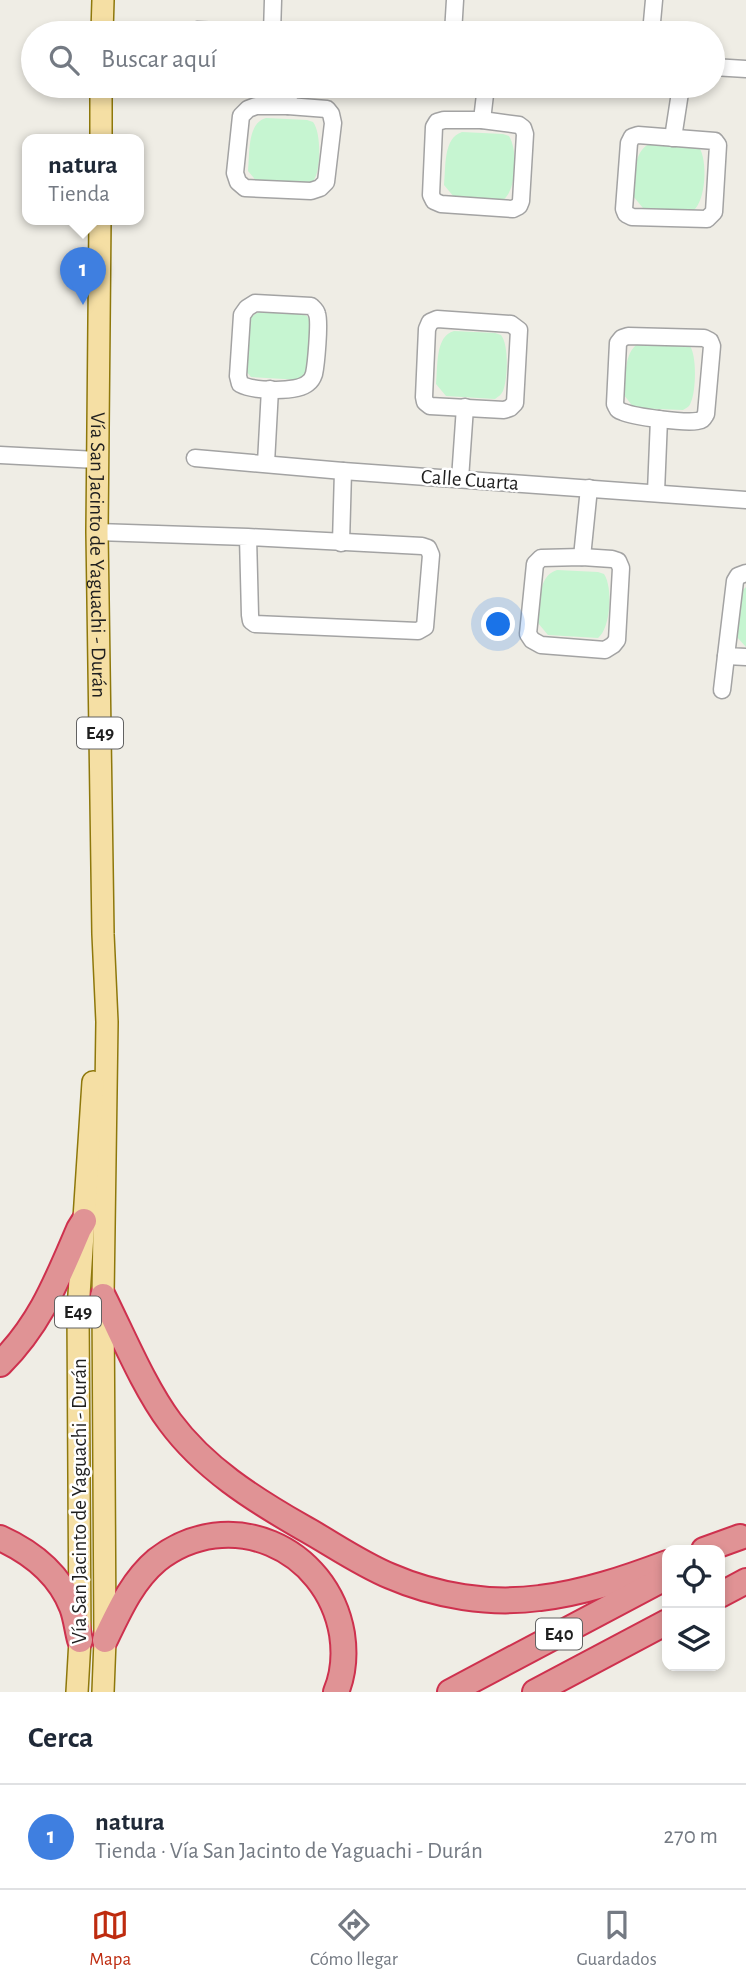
<!DOCTYPE html>
<html lang="es">
<meta charset="utf-8">
<style>
body{margin:0;font-family:"Alegreya Sans",sans-serif;background:#f6f6f7;color:#1f2937}
.controls{position:absolute;right:21px;bottom:21px;display:grid;overflow:hidden;border-radius:14px;box-shadow:0 4px 10px #0003}
.controls button{width:63px;height:63px;display:grid;place-items:center;padding:0;border:0;border-bottom:2px solid #e0e1e3;background:#fff;color:#1f2937;font:35px sans-serif}
.you{position:absolute;left:499px;top:625px;width:24px;height:24px;margin:-18px;border:5px solid #fff;border-radius:50%;background:#1a73e8;box-shadow:0 0 0 10px #1a73e833}
.badge{display:grid;place-items:center;width:46px;height:46px;border-radius:50%;background:#be2b0f;color:#fff;font-size:23px;font-weight:700}
.pin{position:absolute;translate:-50% -58px;filter:drop-shadow(0 2px 4px #0008)}
.pin::after{content:'';position:absolute;top:37px;width:24px;height:21px;background:inherit;clip-path:polygon(0 0,100% 0,50% 100%)}
.popup{position:absolute;left:22px;top:134px;width:122px;height:91px;box-sizing:border-box;display:grid;place-content:center;border-radius:14px;background:#fff;filter:drop-shadow(0 2px 5px #0005);font-size:23px;white-space:nowrap;color:#747a83}
.popup b{font-size:26px;color:#1f2937}
.popup::after{content:'';position:absolute;left:50%;top:100%;margin-left:-14px;border:14px solid transparent;border-top-color:#fff}
.list{margin:0;padding:0;list-style:none}
h2{display:flex;justify-content:space-between;align-items:center;height:91px;margin:0;padding:0 28px;font-size:30px}
h2 small{font-size:23px;font-weight:400;color:#747a83}
.list li{display:grid;grid-template-columns:46px 1fr auto;gap:21px;align-items:center;box-sizing:border-box;height:105px;padding:0 28px;border-top:2px solid #e0e1e3}
.list b{display:block;font-size:26px;white-space:nowrap}
.list p{margin:0;font-size:23px;white-space:nowrap;color:#747a83}
.list em{font-size:23px;font-style:normal;color:#747a83}
.icon{flex:none;width:38px;height:38px;fill:none;stroke:currentColor;stroke-width:2;stroke-linecap:round;stroke-linejoin:round}
.map{position:relative;flex:none;width:746px;height:1692px;overflow:hidden}
.search{position:absolute;background:#fff;box-shadow:0 4px 10px #0003;left:21px;right:21px;top:21px;height:77px;display:flex;align-items:center;gap:18px;box-sizing:border-box;padding:0 24px;border-radius:38px;color:#747a83;font-size:26px}
.sheet{height:196px;background:#fff}
nav{display:flex;justify-content:space-around;align-items:center;box-sizing:border-box;height:98px;border-top:2px solid #e0e1e3;background:#fff;font-size:19px;color:#747a83}
nav a{display:grid;justify-items:center;gap:4px}
nav .on{color:#be2b0f}
.map>svg:first-child{display:block}
</style>
<div class="map">
<svg width="746" height="1692" viewBox="0 0 746 1692">
<rect width="100%" height="100%" fill="#efede5"/>
<g fill="#c6f5d1">
<path d="M 266,118 L 307,120 L 313,122 C 321,132 321,166 315,178 C 313,182 312,182 307,186 L 258,183 L 248,171 C 250,153 247,123 266,118 Z"/>
<path d="M 462,132 L 503,134 L 509,136 C 518,150 517,190 503,200 L 454,197 L 444,185 C 446,167 443,138 462,132 Z"/>
<path d="M 652,143 L 699,147 C 708,161 706,201 693,211 L 643,208 L 633,196 C 635,179 632,149 652,143 Z"/>
<path d="M 260,312 L 300,314 L 307,316 C 317,332 309,357 307,375 L 301,380 L 251,377 L 241,365 C 243,348 240,318 260,312 Z"/>
<path d="M 454,331 L 495,333 L 501,335 C 509,345 508,379 503,391 C 501,395 499,396 495,399 L 446,396 L 436,384 C 438,366 435,336 454,331 Z"/>
<path d="M 642,342 L 683,345 L 690,346 C 697,357 696,391 691,402 C 689,407 688,407 683,410 L 634,408 L 624,395 C 626,378 623,348 642,342 Z"/>
<path d="M 557,570 L 598,572 L 604,574 C 613,587 611,628 598,638 L 548,635 L 538,623 C 540,605 537,576 557,570 Z"/>
<path d="M 746,587 L 746,647 L 736,636 L 742,591 Z"/>
</g>
<g fill="none" stroke-linecap="round" stroke-linejoin="round">
<g stroke="#a3a3a3" stroke-width="19">
<g id="minor">
<path d="M 197,30 L 271,33"/>
<path d="M 272,33 L 273,0"/>
<path d="M 453,33 L 455,0"/>
<path d="M 651,33 L 654,0"/>
<path d="M 713,67 L 746,69"/>
<path d="M 256,106 L 288,106 L 327,109 L 331,114 L 333,123 L 326,182 L 320,188 L 311,191 L 245,188 L 238,182 L 235,173 L 241,116 L 248,109 Z"/>
<path d="M 288,106 L 290,86"/>
<path d="M 444,120 L 482,120 L 519,125 L 523,128 L 525,134 L 521,201 L 519,206 L 513,209 L 441,204 L 434,201 L 431,195 L 434,127 L 437,122 Z"/>
<path d="M 482,120 L 486,86"/>
<path d="M 638,135 L 715,141 L 718,145 L 714,212 L 707,219 L 632,217 L 626,214 L 624,209 L 629,143 L 632,137 Z"/>
<path d="M 673,138 L 681,86"/>
<path d="M 255,303 L 311,306 C 314,309 316,310 317,314 C 320,322 316,365 314,374 C 313,377 311,381 308,383 C 297,393 253,391 240,384 L 238,376 L 242,315 L 247,308 Z"/>
<path d="M 437,319 L 511,324 L 519,330 L 515,403 L 510,408 L 504,410 L 430,406 L 425,402 L 424,397 L 427,329 L 430,322 Z"/>
<path d="M 628,336 L 704,338 L 710,341 L 712,346 L 706,414 C 703,419 703,420 697,421 C 684,423 635,417 623,412 C 617,410 618,410 615,404 L 618,343 L 622,338 Z"/>
<path d="M 0,455 L 97,460"/>
<path d="M 195,458 L 343,471 L 746,500"/>
<path d="M 266,463 L 270,389"/>
<path d="M 460,479 L 465,407"/>
<path d="M 656,492 L 659,419"/>
<path d="M 97,532 L 248,537 L 422,546 L 428,548 L 431,555 L 425,627 L 418,631 L 255,624 L 251,621 L 250,615 L 248,537"/>
<path d="M 341,543 L 343,471"/>
<path d="M 582,557 L 612,559 L 618,561 L 621,568 L 617,640 L 613,645 L 605,650 L 541,645 L 532,640 L 528,634 L 535,564 L 541,558 Z"/>
<path d="M 582,557 L 589,488"/>
<path d="M 746,573 L 738,576 L 735,581 L 726,656 L 746,657"/>
<path d="M 722,690 L 726,656"/>
</g>
</g>
<g stroke="#8e780b" stroke-width="24">
<g id="major">
<path d="M 102,33 L 103,0"/>
<path d="M 101,139 L 101,86"/>
<path id="s1" d="M 100,219 L 97,532 L 103,934 L 107,1022 L 103,1296 L 105,1640 L 103,1692"/>
<path d="M 77,1692 L 80,1640 L 78,1310 L 93,1082"/>
</g>
</g>
<g stroke="#ce314e" stroke-width="28">
<g id="highway">
<path d="M 103,1296 C 123,1336 144,1387 170,1422 C 204,1468 253,1499 302,1527 C 331,1543 359,1563 390,1576 C 436,1596 490,1605 540,1598 C 583,1593 627,1578 667,1563"/>
<path d="M 0,1364 C 41,1323 57,1280 79,1229 L 84,1221"/>
<path d="M 0,1538 C 31,1552 59,1574 72,1607 C 76,1617 77,1629 80,1640"/>
<path d="M 704,1550 L 740,1537"/>
<path d="M 720,1595 L 746,1581"/>
<path d="M 105,1640 C 119,1611 132,1581 157,1560 C 229,1504 327,1547 342,1634 C 345,1654 344,1673 336,1692"/>
<path d="M 450,1692 L 667,1577"/>
<path d="M 535,1692 L 667,1622"/>
</g>
</g>
<use href="#minor" stroke="#fff" stroke-width="16"/>
<use href="#major" stroke="#f5dfa4" stroke-width="21"/>
<use href="#highway" stroke="#e09395" stroke-width="24"/>
</g>
<g text-anchor="middle" dominant-baseline="central" stroke-width="5" stroke-linejoin="round" paint-order="stroke">
<g fill="#fff" stroke="#626262" stroke-width="2">
<rect x="77" y="717.5" width="46" height="31" rx="5"/>
<rect x="55" y="1296.5" width="46" height="31" rx="5"/>
<rect x="536" y="1618.5" width="46" height="31" rx="5"/>
</g>
<g font-size="19" font-weight="bold" fill="#1f1f1f">
<text x="100" y="733">E49</text>
<text x="78" y="1312">E49</text>
<text x="559" y="1634">E40</text>
</g>
<g font-size="21" fill="#1f1f1f" stroke="#fff">
<text transform="translate(470 480) rotate(4)">Calle Cuarta</text>
<text stroke="none"><textPath href="#s1" startOffset="336">Vía San Jacinto de Yaguachi - Durán</textPath></text>
<text transform="translate(79 1501) rotate(-90)">Vía San Jacinto de Yaguachi - Durán</text>
</g>
</g>
</svg>
<div class="controls">
<button><svg class="icon" aria-label="locate" viewBox="0 0 24 24"><circle cx="12" cy="12" r="6"/><path d="M12 2v4M12 18v4M2 12h4M18 12h4"/></svg></button>
<button><svg class="icon" aria-label="layers" viewBox="0 0 24 24"><path d="M12 4l9 5-9 5-9-5zM3 14l9 5 9-5"/></svg></button>
</div>
<div class="you"></div>
<div class="pin badge" style="left:83px;top:305px;background:#3f7fe0">1</div>
<div class="popup"><b>natura</b>Tienda</div>
<div class="search"><svg class="icon" aria-label="search" viewBox="0 0 24 24"><circle cx="10" cy="10" r="6"/><path d="M15 15l6 6"/></svg>Buscar aquí</div>
</div>
<section class="sheet">
<h2>Cerca<small></small></h2>
<ul class="list">
<li><span class="badge" style="background:#3f7fe0">1</span><div><b>natura</b><p>Tienda · Vía San Jacinto de Yaguachi - Durán</p></div><em>270 m</em></li>
</ul>
</section>
<nav>
<a class="on"><svg class="icon" aria-label="map" viewBox="0 0 24 24"><path d="M3 6l6-2 6 2 6-2v14l-6 2-6-2-6 2zM9 4v14M15 6v14"/></svg>Mapa</a>
<a><svg class="icon" aria-label="directions" viewBox="0 0 24 24"><path d="M12 3l9 9-9 9-9-9zM9 14v-3h6M13 9l2 2-2 2"/></svg>Cómo llegar</a>
<a><svg class="icon" aria-label="saved" viewBox="0 0 24 24"><path d="M7 4h10v16l-5-4-5 4z"/></svg>Guardados</a>
</nav>
